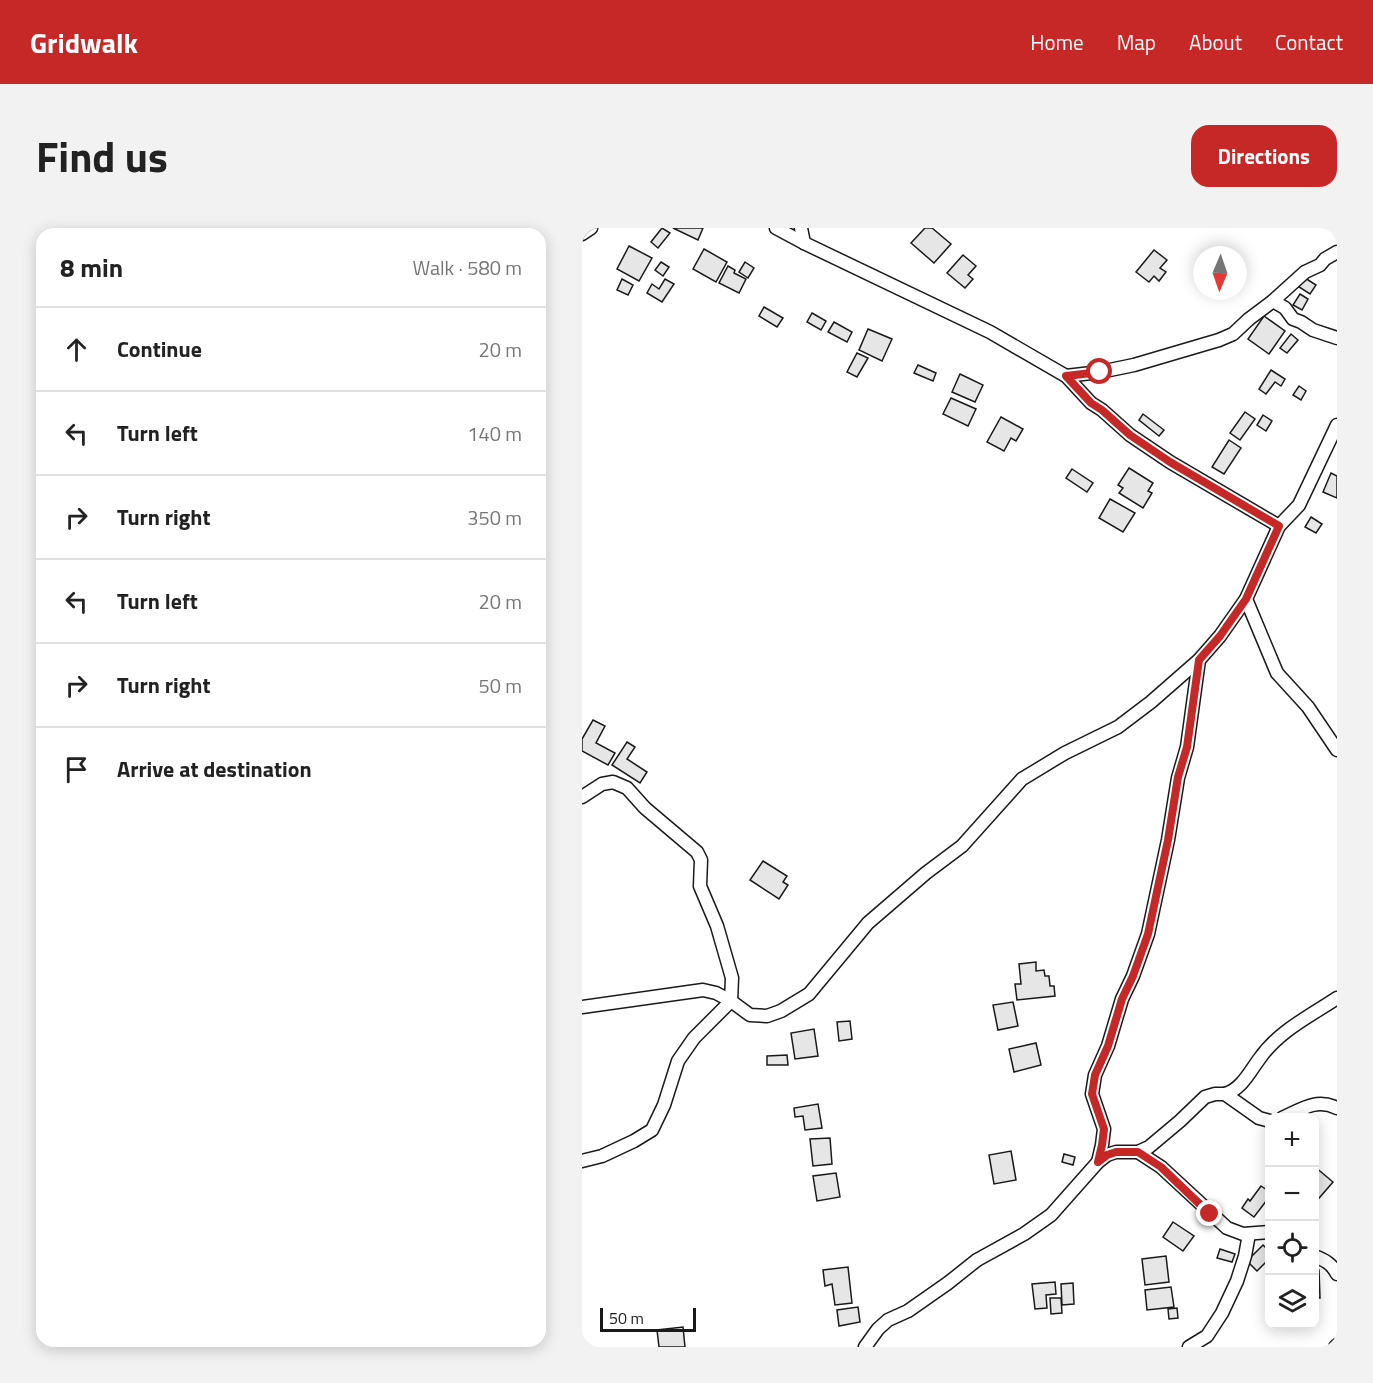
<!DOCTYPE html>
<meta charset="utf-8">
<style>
body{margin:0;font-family:"Titillium Web",sans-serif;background:#f2f2f2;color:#222}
.controls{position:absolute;right:18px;bottom:18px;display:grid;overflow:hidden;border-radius:12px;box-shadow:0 3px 15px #0003}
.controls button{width:54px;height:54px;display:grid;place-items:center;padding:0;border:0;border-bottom:2px solid #e0e0e0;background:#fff;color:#222;font:30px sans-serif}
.compass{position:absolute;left:611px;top:18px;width:54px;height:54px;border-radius:50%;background:#fff;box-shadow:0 3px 15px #0003;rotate:182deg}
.scale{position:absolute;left:18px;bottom:15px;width:96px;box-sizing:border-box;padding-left:6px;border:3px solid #1a1a1a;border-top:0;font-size:16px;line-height:21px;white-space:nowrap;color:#1a1a1a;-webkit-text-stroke:4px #fff;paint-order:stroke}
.stop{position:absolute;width:18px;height:18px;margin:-14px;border:4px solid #c62828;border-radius:50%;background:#fff}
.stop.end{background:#c62828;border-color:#fff;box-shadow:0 2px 6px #0008}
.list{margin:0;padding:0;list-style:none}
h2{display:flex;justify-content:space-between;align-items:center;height:78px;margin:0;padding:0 24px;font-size:26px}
h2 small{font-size:20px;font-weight:400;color:#767676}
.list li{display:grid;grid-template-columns:39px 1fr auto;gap:18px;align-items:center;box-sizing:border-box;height:84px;padding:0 24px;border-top:2px solid #e0e0e0}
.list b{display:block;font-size:22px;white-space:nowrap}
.list em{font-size:20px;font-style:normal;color:#767676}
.icon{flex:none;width:33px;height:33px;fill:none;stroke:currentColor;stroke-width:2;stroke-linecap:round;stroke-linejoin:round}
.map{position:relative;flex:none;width:755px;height:1119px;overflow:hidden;border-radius:18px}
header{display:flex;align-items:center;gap:36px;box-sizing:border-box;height:84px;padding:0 30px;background:#c62828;color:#fff}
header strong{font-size:28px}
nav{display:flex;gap:33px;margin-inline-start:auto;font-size:21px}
.intro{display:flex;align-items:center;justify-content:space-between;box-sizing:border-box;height:144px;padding:0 36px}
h1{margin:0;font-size:42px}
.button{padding:15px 27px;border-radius:18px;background:#c62828;color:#fff;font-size:21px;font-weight:700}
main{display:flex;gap:36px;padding:0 36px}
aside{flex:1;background:#fff;border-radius:18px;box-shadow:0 3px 15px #0003}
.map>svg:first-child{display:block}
</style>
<header>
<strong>Gridwalk</strong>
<nav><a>Home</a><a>Map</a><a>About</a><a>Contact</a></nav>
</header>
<div class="intro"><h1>Find us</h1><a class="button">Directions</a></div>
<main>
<aside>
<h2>8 min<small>Walk · 580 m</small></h2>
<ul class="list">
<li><svg class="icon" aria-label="ahead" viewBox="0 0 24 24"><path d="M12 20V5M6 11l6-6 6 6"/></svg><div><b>Continue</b></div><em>20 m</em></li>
<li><svg class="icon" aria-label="left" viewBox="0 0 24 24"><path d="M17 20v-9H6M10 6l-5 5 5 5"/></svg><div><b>Turn left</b></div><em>140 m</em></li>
<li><svg class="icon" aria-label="right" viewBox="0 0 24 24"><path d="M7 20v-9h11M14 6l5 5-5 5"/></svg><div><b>Turn right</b></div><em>350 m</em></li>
<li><svg class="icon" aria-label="left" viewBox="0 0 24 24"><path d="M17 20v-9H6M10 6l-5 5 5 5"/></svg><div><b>Turn left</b></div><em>20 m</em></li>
<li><svg class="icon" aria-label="right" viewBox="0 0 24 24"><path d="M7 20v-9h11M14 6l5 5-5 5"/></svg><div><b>Turn right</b></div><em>50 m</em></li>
<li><svg class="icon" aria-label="arrive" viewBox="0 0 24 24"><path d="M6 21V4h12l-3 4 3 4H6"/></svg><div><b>Arrive at destination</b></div></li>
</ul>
</aside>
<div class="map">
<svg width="755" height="1119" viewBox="0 0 755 1119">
<rect width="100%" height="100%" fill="#fff"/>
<g fill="#e6e6e6" stroke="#1a1a1a" stroke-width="1.5">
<path d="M 80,0 L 88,5 L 76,20 L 69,14 Z"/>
<path d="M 91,0 L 121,0 L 116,12 Z"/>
<path d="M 343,0 L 350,0 L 369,16 L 352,35 L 329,15 Z"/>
<path d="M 47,18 L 70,30 L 57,53 L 35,41 Z"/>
<path d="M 122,21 L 145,34 L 134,54 L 111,41 Z"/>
<path d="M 572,22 L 585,32 L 578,40 L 584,44 L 577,53 L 572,48 L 567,54 L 554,44 Z"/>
<path d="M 381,27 L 394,38 L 386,47 L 391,51 L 383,60 L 365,45 Z"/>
<path d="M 79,34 L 87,39 L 81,48 L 73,42 Z"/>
<path d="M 163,34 L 172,40 L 166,50 L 157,44 Z"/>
<path d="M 146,38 L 153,42 L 152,45 L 164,51 L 157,65 L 137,55 Z"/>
<path d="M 720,48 L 734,57 L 728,66 L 714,57 Z"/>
<path d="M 40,51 L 51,57 L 46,67 L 35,62 Z"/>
<path d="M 83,51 L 92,56 L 80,74 L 65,65 L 70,56 L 77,61 Z"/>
<path d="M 718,66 L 726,71 L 720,82 L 711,77 Z"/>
<path d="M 182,79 L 201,90 L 195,99 L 177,88 Z"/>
<path d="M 230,85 L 244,93 L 239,102 L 225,94 Z"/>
<path d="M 682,88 L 703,103 L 687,126 L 666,111 Z"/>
<path d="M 252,94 L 270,104 L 265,114 L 246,104 Z"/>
<path d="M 286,101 L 310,111 L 300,133 L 277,122 Z"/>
<path d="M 709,106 L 716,112 L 705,125 L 698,120 Z"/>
<path d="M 275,125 L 286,130 L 275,149 L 265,144 Z"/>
<path d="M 336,137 L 354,145 L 351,153 L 332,145 Z"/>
<path d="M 689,142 L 703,151 L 699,158 L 693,154 L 684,166 L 677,161 Z"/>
<path d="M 378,146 L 401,157 L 393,174 L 370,164 Z"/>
<path d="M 717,158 L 724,163 L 719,172 L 711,167 Z"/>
<path d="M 369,170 L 394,181 L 386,198 L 361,186 Z"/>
<path d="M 663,184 L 673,191 L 658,212 L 648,205 Z"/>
<path d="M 561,186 L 582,202 L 577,208 L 557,192 Z"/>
<path d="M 681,187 L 690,193 L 684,203 L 675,197 Z"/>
<path d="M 419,189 L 441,201 L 434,213 L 429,210 L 422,223 L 405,214 Z"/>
<path d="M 647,212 L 659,220 L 642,246 L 630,239 Z"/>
<path d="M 547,240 L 571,255 L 566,263 L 570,265 L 561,280 L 537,265 L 541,260 L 536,257 Z"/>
<path d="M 490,241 L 511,255 L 505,264 L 484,250 Z"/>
<path d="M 749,245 L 755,248 L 755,270 L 741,264 Z"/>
<path d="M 528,271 L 553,285 L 541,304 L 517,290 Z"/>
<path d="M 729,289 L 740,296 L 734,305 L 723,299 Z"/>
<path d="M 11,492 L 23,498 L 14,515 L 33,525 L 26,537 L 0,523 L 0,511 Z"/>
<path d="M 45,514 L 53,519 L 45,531 L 65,544 L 58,555 L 30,537 Z"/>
<path d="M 181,633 L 205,648 L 201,654 L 206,657 L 197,671 L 168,652 Z"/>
<path d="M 454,734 L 454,743 L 462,742 L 463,748 L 467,748 L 468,758 L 472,758 L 473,768 L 435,772 L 433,756 L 439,756 L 437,736 Z"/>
<path d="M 431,774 L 436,798 L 416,802 L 411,777 Z"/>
<path d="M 268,793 L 270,811 L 257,813 L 255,794 Z"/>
<path d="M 232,801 L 236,828 L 213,831 L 209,805 Z"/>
<path d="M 454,815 L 459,837 L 432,844 L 427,821 Z"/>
<path d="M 205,827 L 206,837 L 185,837 L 185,828 Z"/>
<path d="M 236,876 L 240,900 L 223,902 L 221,888 L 213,889 L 212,880 Z"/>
<path d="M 248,910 L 250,936 L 231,938 L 228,911 Z"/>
<path d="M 429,923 L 434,952 L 412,956 L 407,927 Z"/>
<path d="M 482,926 L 493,929 L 491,937 L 480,934 Z"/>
<path d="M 732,938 L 751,954 L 732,976 Z"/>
<path d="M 254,945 L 258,969 L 235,973 L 231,948 Z"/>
<path d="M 679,958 L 688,964 L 688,968 L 672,989 L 660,980 L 666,971 L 668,973 Z"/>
<path d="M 591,994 L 612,1008 L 601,1023 L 581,1009 Z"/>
<path d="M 681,1017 L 688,1024 L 688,1030 L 675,1043 L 665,1033 Z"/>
<path d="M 638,1021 L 653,1026 L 650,1034 L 635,1030 Z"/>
<path d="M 584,1028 L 587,1054 L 563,1057 L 560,1031 Z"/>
<path d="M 266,1039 L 270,1075 L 253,1077 L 250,1056 L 243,1058 L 241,1042 Z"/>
<path d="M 732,1042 L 737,1042 L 738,1070 L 732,1070 Z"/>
<path d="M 473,1054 L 474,1066 L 464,1067 L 465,1080 L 453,1081 L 450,1056 Z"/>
<path d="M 491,1055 L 492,1076 L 480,1077 L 479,1056 Z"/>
<path d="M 589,1059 L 592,1079 L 565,1082 L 563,1062 Z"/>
<path d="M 468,1070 L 479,1070 L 480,1085 L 469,1086 Z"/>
<path d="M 276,1079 L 278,1094 L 257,1098 L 255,1082 Z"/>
<path d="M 595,1080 L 596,1090 L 587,1091 L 586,1081 Z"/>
<path d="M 101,1099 L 103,1119 L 77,1119 L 75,1102 Z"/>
</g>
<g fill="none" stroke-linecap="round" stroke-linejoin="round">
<g stroke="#1a1a1a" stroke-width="15">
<g id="street">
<path d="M 194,0 L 222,15 L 408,104 L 484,148 L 509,175 L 520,182 L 548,207 L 588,234 L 697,298"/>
<path d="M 219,0 L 222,15"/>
<path d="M 0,6 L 9,0"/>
<path d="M 691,73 L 703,80 L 711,91 L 719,94 L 731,102 L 755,110"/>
<path d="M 484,148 L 518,144 L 552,137 L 637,112 L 651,106 L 667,91 L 691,73 L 723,44 L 738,37 L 743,31 L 755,24"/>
<path d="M 664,371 L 695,445 L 726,479 L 755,522"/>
<path d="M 0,569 L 20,556 L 31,554 L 45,560 L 63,580 L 115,624 L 119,632 L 118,658 L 135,698 L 150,750 L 149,773 L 112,810 L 96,833 L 82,877 L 70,902 L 52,913 L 20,928 L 0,933"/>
<path d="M 0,779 L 121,762 L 134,765 L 149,773 L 168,787 L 185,788 L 199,783 L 227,766 L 286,695 L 344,645 L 380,618 L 440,551 L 483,525 L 536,499 L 569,474 L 617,432 L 638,408 L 664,371 L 697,298 L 717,277 L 755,197"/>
<path d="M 643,866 C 660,861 668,843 678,830 C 697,803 728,788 755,770"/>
<path d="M 700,890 C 720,881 734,870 755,880"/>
<path d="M 556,924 L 579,939 L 645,1000 L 661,1006 L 688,1004"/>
<path d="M 516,934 L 520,917 L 522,901 L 510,866 L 513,847 L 526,818 L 540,771 L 551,748 L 566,706 L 586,612 L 596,550 L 605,519 L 617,432"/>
<path d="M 732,1028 C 743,1032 750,1036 755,1046"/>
<path d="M 283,1119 L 296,1101 L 306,1092 L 326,1083 L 366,1055 L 395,1032 L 442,1006 L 469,987 L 516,934 L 525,927 L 534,924 L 556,924 L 567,919 L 598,893 L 623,869 L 633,866 L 643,866 L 677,890 L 688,893"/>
<path d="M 607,1119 L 625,1108 L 640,1085 L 655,1053 L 663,1028 L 667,1006"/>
<path d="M 753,1119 L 755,1117"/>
</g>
</g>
<use href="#street" stroke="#fff" stroke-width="12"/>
</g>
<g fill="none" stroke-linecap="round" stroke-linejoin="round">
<path stroke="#c62828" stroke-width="8" d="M 518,144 L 484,148 L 509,175 L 520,182 L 548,207 L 588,234 L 697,298 L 664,371 L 638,408 L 617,432 L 605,519 L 596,549 L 586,612 L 566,706 L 551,748 L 540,771 L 526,818 L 513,847 L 510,866 L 522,901 L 520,917 L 516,934 L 525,927 L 534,924 L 556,924 L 579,939 L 628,986"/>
</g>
</svg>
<div class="controls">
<button>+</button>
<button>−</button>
<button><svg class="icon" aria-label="locate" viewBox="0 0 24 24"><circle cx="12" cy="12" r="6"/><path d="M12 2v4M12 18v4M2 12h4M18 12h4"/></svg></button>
<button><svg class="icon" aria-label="layers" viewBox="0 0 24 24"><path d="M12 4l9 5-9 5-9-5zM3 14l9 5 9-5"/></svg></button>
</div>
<svg class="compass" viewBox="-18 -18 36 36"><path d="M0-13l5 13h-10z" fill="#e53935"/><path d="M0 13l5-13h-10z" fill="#767676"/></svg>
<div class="scale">50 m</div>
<div class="stop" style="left:518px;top:144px"></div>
<div class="stop end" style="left:628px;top:986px"></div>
</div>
</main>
